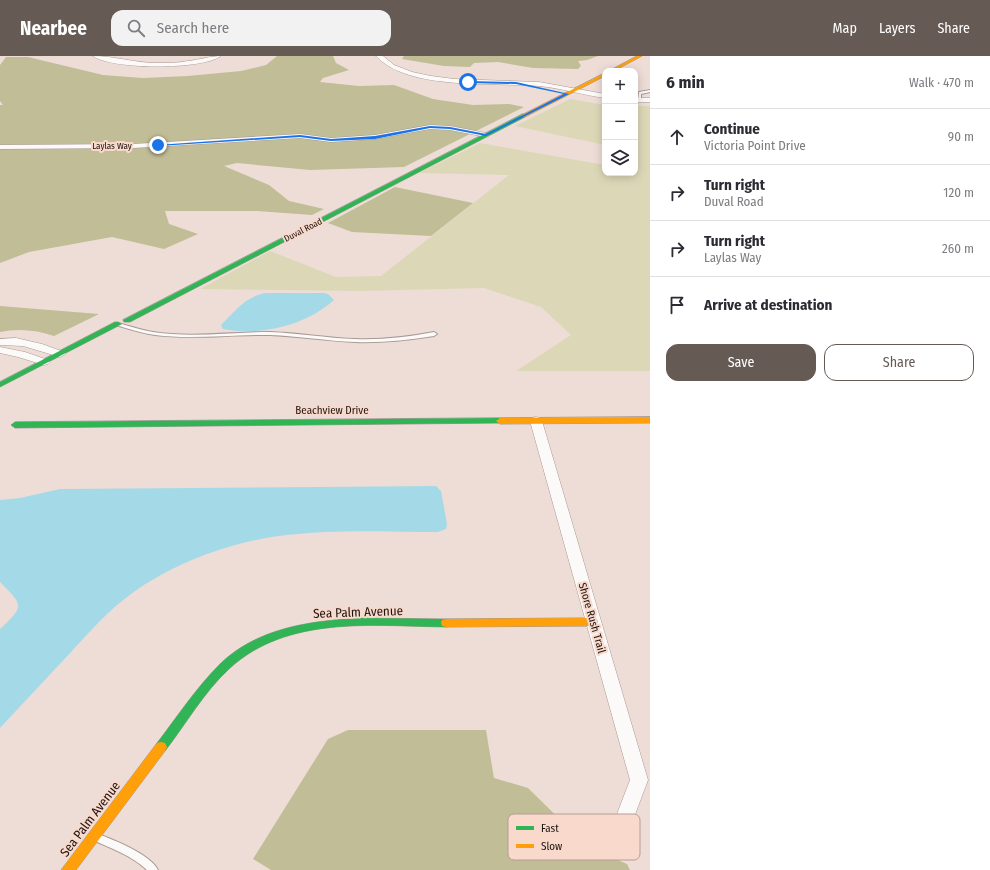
<!DOCTYPE html>
<meta charset="utf-8">
<style>
body{margin:0;font-family:"Fira Sans Condensed",sans-serif;background:#f2f2f3;color:#2b2b33}
.controls{position:absolute;right:12px;top:12px;display:grid;overflow:hidden;border-radius:8px;box-shadow:0 2px 10px #0003}
.controls button{width:36px;height:36px;display:grid;place-items:center;padding:0;border:0;border-bottom:1px solid #e1e1e2;background:#fff;color:#2b2b33;font:20px sans-serif}
.stop{position:absolute;width:12px;height:12px;margin:-9px;border:3px solid #1a73e8;border-radius:50%;background:#fff}
.stop.end{background:#1a73e8;border-color:#fff;box-shadow:0 1px 4px #0008}
.list{margin:0;padding:0;list-style:none}
h2{display:flex;justify-content:space-between;align-items:center;height:52px;margin:0;padding:0 16px;font-size:17px}
h2 small{font-size:13px;font-weight:400;color:#7c7c81}
.list li{display:grid;grid-template-columns:26px 1fr auto;gap:12px;align-items:center;box-sizing:border-box;height:56px;padding:0 16px;border-top:1px solid #e1e1e2}
.list b{display:block;font-size:15px;white-space:nowrap}
.list p{margin:0;font-size:13px;white-space:nowrap;color:#7c7c81}
.list em{font-size:13px;font-style:normal;color:#7c7c81}
.actions{display:flex;gap:8px;padding:12px 16px}
.actions a{flex:1;padding:9px 0;border:1px solid #665a55;border-radius:12px;text-align:center;font-size:14px;color:#665a55}
.actions .main{background:#665a55;color:#fff}
.icon{flex:none;width:22px;height:22px;fill:none;stroke:currentColor;stroke-width:2;stroke-linecap:round;stroke-linejoin:round}
.map{position:relative;flex:none;width:650px;height:814px;overflow:hidden}
header{display:flex;align-items:center;gap:24px;box-sizing:border-box;height:56px;padding:0 20px;background:#665a55;color:#fff}
header strong{font-size:19px}
nav{display:flex;gap:22px;margin-inline-start:auto;font-size:14px}
.search{width:280px;height:36px;background:#f2f2f3;display:flex;align-items:center;gap:10px;box-sizing:border-box;padding:0 14px;border-radius:12px;color:#7c7c81;font-size:15px}
main{display:flex}
aside{flex:1;background:#fff}
.map>svg:first-child{display:block}
</style>
<header>
<strong>Nearbee</strong>
<div class="search"><svg class="icon" aria-label="search" viewBox="0 0 24 24"><circle cx="10" cy="10" r="6"/><path d="M15 15l6 6"/></svg>Search here</div>
<nav><a>Map</a><a>Layers</a><a>Share</a></nav>
</header>
<main>
<div class="map">
<svg width="650" height="814" viewBox="0 0 650 814">
<rect width="100%" height="100%" fill="#eeddd6"/>
<g fill="#dcd8b7">
<path d="M 570,43 L 605,49 L 605,89 L 515,70 Z"/>
<path d="M 635,50 L 650,50 L 650,315 L 516,315 L 571,279 L 541,251 L 484,232 L 361,235 L 200,233 L 270,195 L 336,221 L 381,220 L 509,119 L 419,117 L 480,87 L 605,109 L 605,117 L 635,117 Z"/>
</g>
<g fill="#c1bd96">
<path d="M 277,0 L 333,0 L 336,7 L 349,14 L 323,22 L 320,26 L 359,30 L 394,29 L 433,43 L 473,49 L 509,48 L 524,51 L 404,111 L 310,114 L 237,107 L 224,110 L 269,129 L 289,145 L 324,153 L 312,159 L 257,155 L 165,155 L 169,168 L 198,178 L 164,193 L 112,181 L 29,196 L 0,207 L 0,49 L 3,49 L 0,45 L 0,9 L 6,1 L 28,1 L 103,19 L 143,22 L 188,20 L 241,15 L 266,9 Z"/>
<path d="M 404,0 L 598,0 L 587,4 L 578,5 L 581,10 L 578,13 L 533,12 L 498,6 L 474,7 L 470,11 L 444,10 L 402,3 Z"/>
<path d="M 395,131 L 473,147 L 431,180 L 352,176 L 328,167 Z"/>
<path d="M 0,250 L 99,258 L 54,280 C 37,274 18,272 0,276 Z"/>
<path d="M 348,674 L 486,674 L 494,722 L 528,732 L 588,791 L 627,808 L 630,814 L 271,814 L 253,803 L 328,683 Z"/>
</g>
<g fill="#a4dae8">
<path d="M 266,237 L 324,237 L 328,238 L 334,244 C 305,270 261,280 223,273 L 221,269 C 235,255 246,240 266,237 Z"/>
<path d="M 436,430 L 441,435 L 447,468 L 446,473 L 438,476 C 388,476 337,473 287,479 C 233,485 175,506 131,538 C 109,554 90,575 72,595 C 48,621 24,646 0,672 L 0,573 C 24,550 24,550 0,526 L 0,444 L 20,442 L 60,433 Z"/>
</g>
<g fill="none" stroke-linecap="round" stroke-linejoin="round">
<g stroke="#a79a95" stroke-width="2">
<g id="lane">
<path d="M 650,34 L 650,36 L 641,38 L 641,44 L 638,45 L 639,36 Z"/>
<path d="M 116,267 L 118,267 C 130,270 141,274 153,276 C 192,282 231,276 270,276 C 298,277 326,282 355,283 C 381,284 408,281 434,276 L 437,278 L 434,280 C 408,284 382,287 355,286 C 327,285 299,280 270,279 C 232,278 193,284 155,279 C 141,277 129,273 116,269 Z"/>
<path d="M 98,778 C 114,784 150,798 158,814 L 147,814 C 132,800 113,793 95,785 L 94,782 L 95,779 Z"/>
</g>
</g>
<g stroke="#a79a95" stroke-width="1">
<g id="street">
<path d="M 93,0 C 114,0 135,7 157,7 C 167,7 178,7 188,5 C 199,4 210,0 221,0 C 202,14 112,14 93,0 Z"/>
<path d="M 376,0 L 383,0 L 394,9 L 412,16 L 431,20 L 454,23 L 539,26 L 605,38 L 605,42 C 583,39 561,32 539,30 C 494,26 408,35 376,0 Z"/>
<rect x="635" y="42" width="15" height="4"/>
<path d="M 430,69 L 450,70 L 486,77 L 490,79 L 486,81 L 450,74 L 430,73 L 375,83 L 331,86 L 300,82 L 133,92 L 0,93 L 0,89 L 133,88 L 300,78 L 331,82 L 375,79 Z"/>
<path d="M 16,282 L 42,288 L 64,296 L 66,298 L 60,301 L 23,290 L 0,289 L 0,283 Z"/>
<path d="M 0,291 L 25,296 L 48,304 L 50,306 L 48,308 L 44,309 L 18,301 L 0,297 Z"/>
<path d="M 536,361 L 540,362 L 542,365 L 648,724 L 633,764 L 626,766 L 619,764 L 617,758 L 630,724 L 530,365 L 532,362 Z"/>
</g>
</g>
<g stroke="#a79a95" stroke-width="1">
<g id="fast">
<path d="M 523,58 L 526,60 L 525,61 L 130,266 L 124,266 L 123,264 Z"/>
<path d="M 115,266 L 118,266 L 122,268 L 0,331 L 0,326 Z"/>
<path d="M 500,362 L 504,365 L 503,367 L 15,372 L 11,369 L 15,366 Z"/>
<path d="M 359,562 L 446,563 L 450,564 L 451,567 L 450,570 L 446,571 C 373,570 287,559 229,613 C 204,636 186,668 165,695 L 161,696 L 157,695 L 155,691 L 157,687 C 177,661 196,632 220,608 C 257,572 310,565 359,562 Z"/>
</g>
</g>
<g stroke="#a79a95" stroke-width="1">
<g id="slow">
<path d="M 637,0 L 642,0 L 614,15 L 609,15 Z"/>
<path d="M 605,17 L 605,20 L 525,61 L 520,60 Z"/>
<path d="M 650,361 L 650,367 L 500,368 L 496,365 L 500,362 Z"/>
<path d="M 593,562 L 597,563 L 598,566 L 597,569 L 593,570 L 446,571 L 442,570 L 441,567 L 442,564 L 446,563 Z"/>
<path d="M 161,686 L 165,687 L 167,691 L 165,695 L 76,814 L 61,814 L 157,687 Z"/>
</g>
</g>
<use href="#lane" fill="#fcfaf9" fill-rule="evenodd"/>
<use href="#street" fill="#fcfaf9" fill-rule="evenodd"/>
<use href="#fast" fill="#30b455" fill-rule="evenodd"/>
<use href="#slow" fill="#ff9f0a" fill-rule="evenodd"/>
</g>
<path fill="#1a73e8" d="M 467,25 L 516,26 L 569,38 L 486,80 L 450,73 L 430,72 L 375,83 L 331,85 L 300,81 L 158,90 L 157,89 L 300,79 L 331,83 L 375,80 L 430,70 L 450,71 L 486,78 L 564,38 L 516,28 L 468,27 Z"/>
<g text-anchor="middle" dominant-baseline="central" stroke-width="4" stroke-linejoin="round" paint-order="stroke">
<g font-size="9" fill="#1d130f" stroke="#f8d9cc">
<text x="112" y="90">Laylas Way</text>
<text transform="translate(303 174) rotate(-27)">Duval Road</text>
</g>
<g font-size="11" fill="#1d130f" stroke="#f8d9cc">
<text x="332" y="354">Beachview Drive</text>
<text transform="translate(592 562) rotate(74)">Shore Rush Trail</text>
</g>
<g font-size="13" fill="#1d130f" stroke="#f8d9cc">
<text transform="translate(358 556) rotate(-2)">Sea Palm Avenue</text>
<text transform="translate(90 763) rotate(-53)">Sea Palm Avenue</text>
</g>
</g>
<rect x="508" y="758" width="132" height="46" rx="6" fill="#f8d9cc" stroke="#b69e93" stroke-width="1"/>
<rect x="516" y="770" width="18" height="4" fill="#30b455"/>
<rect x="516" y="788" width="18" height="4" fill="#ff9f0a"/>
<g font-size="11" fill="#1d130f">
<text x="541" y="776">Fast</text>
<text x="541" y="794">Slow</text>
</g>
</svg>
<div class="controls">
<button>+</button>
<button>−</button>
<button><svg class="icon" aria-label="layers" viewBox="0 0 24 24"><path d="M12 4l9 5-9 5-9-5zM3 14l9 5 9-5"/></svg></button>
</div>
<div class="stop" style="left:468px;top:26px"></div>
<div class="stop end" style="left:158px;top:89px"></div>
</div>
<aside>
<h2>6 min<small>Walk · 470 m</small></h2>
<ul class="list">
<li><svg class="icon" aria-label="ahead" viewBox="0 0 24 24"><path d="M12 20V5M6 11l6-6 6 6"/></svg><div><b>Continue</b><p>Victoria Point Drive</p></div><em>90 m</em></li>
<li><svg class="icon" aria-label="right" viewBox="0 0 24 24"><path d="M7 20v-9h11M14 6l5 5-5 5"/></svg><div><b>Turn right</b><p>Duval Road</p></div><em>120 m</em></li>
<li><svg class="icon" aria-label="right" viewBox="0 0 24 24"><path d="M7 20v-9h11M14 6l5 5-5 5"/></svg><div><b>Turn right</b><p>Laylas Way</p></div><em>260 m</em></li>
<li><svg class="icon" aria-label="arrive" viewBox="0 0 24 24"><path d="M6 21V4h12l-3 4 3 4H6"/></svg><div><b>Arrive at destination</b></div></li>
</ul>
<div class="actions"><a class="main">Save</a><a>Share</a></div>
</aside>
</main>
